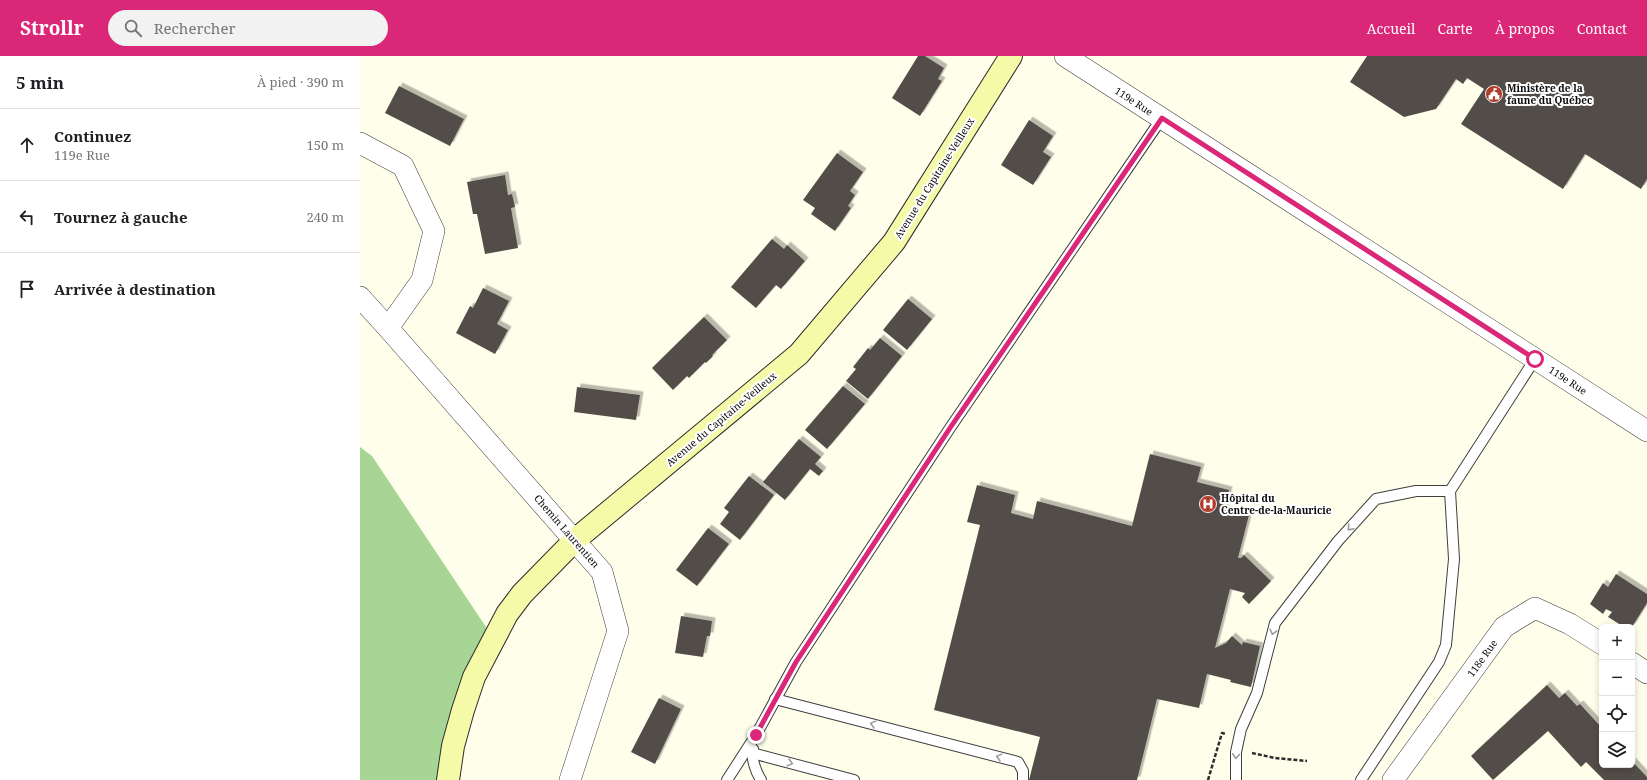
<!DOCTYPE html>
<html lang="fr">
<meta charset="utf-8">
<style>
body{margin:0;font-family:"Noto Serif",serif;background:#f2f2f2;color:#202124}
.controls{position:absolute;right:12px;bottom:12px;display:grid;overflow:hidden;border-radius:6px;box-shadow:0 2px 6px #0003}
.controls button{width:36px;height:36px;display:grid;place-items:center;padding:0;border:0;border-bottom:1px solid #e0e0e0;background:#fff;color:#202124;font:20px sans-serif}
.stop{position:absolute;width:12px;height:12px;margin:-9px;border:3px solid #db2777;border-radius:50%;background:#fff}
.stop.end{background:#db2777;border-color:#fff;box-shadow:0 1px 4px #0008}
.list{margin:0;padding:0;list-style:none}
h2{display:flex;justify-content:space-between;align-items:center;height:52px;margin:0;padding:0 16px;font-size:17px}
h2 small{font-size:13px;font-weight:400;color:#757577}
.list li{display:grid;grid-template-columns:26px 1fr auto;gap:12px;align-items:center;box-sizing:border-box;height:72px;padding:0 16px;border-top:1px solid #e0e0e0}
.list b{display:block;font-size:15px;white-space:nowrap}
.list p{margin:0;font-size:13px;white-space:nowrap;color:#757577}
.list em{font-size:13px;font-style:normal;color:#757577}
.icon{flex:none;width:22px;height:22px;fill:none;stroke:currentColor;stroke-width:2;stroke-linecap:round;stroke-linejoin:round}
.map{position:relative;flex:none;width:1287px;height:724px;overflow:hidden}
header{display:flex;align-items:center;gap:24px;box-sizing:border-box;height:56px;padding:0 20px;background:#db2777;color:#fff}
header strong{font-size:19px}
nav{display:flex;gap:22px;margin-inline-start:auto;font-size:14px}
.search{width:280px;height:36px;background:#f2f2f2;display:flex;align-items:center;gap:10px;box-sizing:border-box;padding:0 14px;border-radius:22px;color:#757577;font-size:15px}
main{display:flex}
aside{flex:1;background:#fff}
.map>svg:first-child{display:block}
</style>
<header>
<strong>Strollr</strong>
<div class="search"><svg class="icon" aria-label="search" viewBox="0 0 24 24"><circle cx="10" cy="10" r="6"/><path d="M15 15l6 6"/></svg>Rechercher</div>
<nav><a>Accueil</a><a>Carte</a><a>À propos</a><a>Contact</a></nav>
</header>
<main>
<aside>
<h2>5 min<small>À pied · 390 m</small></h2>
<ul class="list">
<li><svg class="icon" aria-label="ahead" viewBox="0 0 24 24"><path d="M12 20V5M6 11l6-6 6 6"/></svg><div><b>Continuez</b><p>119e Rue</p></div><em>150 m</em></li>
<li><svg class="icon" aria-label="left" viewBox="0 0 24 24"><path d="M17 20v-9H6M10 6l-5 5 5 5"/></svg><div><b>Tournez à gauche</b></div><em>240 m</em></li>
<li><svg class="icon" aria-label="arrive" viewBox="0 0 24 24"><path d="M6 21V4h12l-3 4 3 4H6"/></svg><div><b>Arrivée à destination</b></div></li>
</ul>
</aside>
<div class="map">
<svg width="1287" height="724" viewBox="0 0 1287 724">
<defs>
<filter id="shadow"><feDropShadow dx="3.5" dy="-3.5" stdDeviation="0" flood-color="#0004"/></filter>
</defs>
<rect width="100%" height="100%" fill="#fefeea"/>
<path fill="#a7d596" d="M 0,391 L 12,400 L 134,583 L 88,724 L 0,724 Z"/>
<g fill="#534e48" filter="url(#shadow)">
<path d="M 558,0 L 565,0 L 584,12 L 578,23 L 582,25 L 560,60 L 532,42 Z"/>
<path d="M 1007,0 L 1287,0 L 1287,123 L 1281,133 L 1225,98 L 1203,133 L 1101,68 L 1124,33 L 1107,22 L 1103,28 L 1096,23 L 1076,53 L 1044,61 L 990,26 Z"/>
<path d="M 39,30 L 104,63 L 90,90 L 25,57 Z"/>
<path d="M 669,64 L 693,80 L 683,96 L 691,101 L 673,129 L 641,109 Z"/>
<path d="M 477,97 L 503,116 L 490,135 L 495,139 L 488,150 L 491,152 L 475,175 L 451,158 L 455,152 L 443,144 Z"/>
<path d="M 145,119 L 148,139 L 152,138 L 155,151 L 151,152 L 158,192 L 125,198 L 117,158 L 113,158 L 107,126 Z"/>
<path d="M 412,183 L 424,193 L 427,189 L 445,205 L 421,233 L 416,229 L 396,252 L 371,231 Z"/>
<path d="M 123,232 L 149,245 L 137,268 L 148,274 L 135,298 L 96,277 L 110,250 L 113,252 Z"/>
<path d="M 548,243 L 572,263 L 547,294 L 523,274 Z"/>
<path d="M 344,261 L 367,284 L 352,299 L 353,300 L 346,307 L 345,306 L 329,322 L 327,320 L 313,334 L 292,312 Z"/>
<path d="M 520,282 L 542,300 L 508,343 L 486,325 L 496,313 L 493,311 L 508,292 L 510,294 Z"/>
<path d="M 483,330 L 505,348 L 467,393 L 445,374 Z"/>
<path d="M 217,331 L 280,339 L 276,364 L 214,356 Z"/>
<path d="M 439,383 L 461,401 L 455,408 L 463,415 L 459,420 L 450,413 L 425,444 L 403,426 Z"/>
<path d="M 790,398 L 841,411 L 837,426 L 869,434 L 865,453 L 889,459 L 878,502 L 881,502 L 884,499 L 911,525 L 889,548 L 882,541 L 885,537 L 870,533 L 855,592 L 866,587 L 872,580 L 882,589 L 883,586 L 900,590 L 891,631 L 870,626 L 871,624 L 847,618 L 839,652 L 797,643 L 777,724 L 669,724 L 680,681 L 574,654 L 620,469 L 607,466 L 617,429 L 655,439 L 651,457 L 673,463 L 677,445 L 772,470 Z"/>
<path d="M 389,420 L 414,439 L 380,484 L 360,468 L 369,456 L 364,452 Z"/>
<path d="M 348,472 L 369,488 L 337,530 L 316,514 Z"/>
<path d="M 1256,518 L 1287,538 L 1287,547 L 1272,571 L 1264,571 L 1248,561 L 1252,556 L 1246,553 L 1243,558 L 1230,548 L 1243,527 L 1248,531 Z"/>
<path d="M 321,560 L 352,565 L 350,580 L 347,580 L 343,601 L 315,597 Z"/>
<path d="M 1187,629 L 1199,642 L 1205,637 L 1217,650 L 1220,648 L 1242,672 L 1242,709 L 1272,709 L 1272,705 L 1287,721 L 1287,724 L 1244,724 L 1226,706 L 1221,711 L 1188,675 L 1133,724 L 1111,700 Z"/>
<path d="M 299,642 L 321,653 L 295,708 L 271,696 Z"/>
</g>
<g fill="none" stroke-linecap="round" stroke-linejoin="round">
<g stroke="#3e3e3e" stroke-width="12">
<g id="lane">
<path d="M 415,643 L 658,706 L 663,715 L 663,724"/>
<path d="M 393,693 C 391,703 396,716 401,724"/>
<path d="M 392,697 L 494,724"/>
<path d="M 367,724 L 396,679 L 436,606 L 590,372 L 802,62"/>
<path d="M 876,724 L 876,696 L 881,673 L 897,637 L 915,567 L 978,485 L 1016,443 L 1056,435 L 1090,435"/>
<path d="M 1001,724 L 1079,606 L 1086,589 L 1094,503 L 1090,435 L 1175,303"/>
</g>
</g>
<g stroke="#3e3e3e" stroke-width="22">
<g id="street">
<path d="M 705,0 L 1287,375"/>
<path d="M 0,87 L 43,110 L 74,175 L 62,224 L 28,272"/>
<path d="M 0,241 L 28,272 L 242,516 L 258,575 L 210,724"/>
<path d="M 1272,607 L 1287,617"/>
<path d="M 1033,724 L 1144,571 L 1175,552 L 1210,568 L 1242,588"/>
</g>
</g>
<g stroke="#2d2d2d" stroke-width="24">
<path id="secondary" d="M 88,724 L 93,690 L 103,654 L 114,621 L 147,558 L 162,538 L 215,484 L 439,298 L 534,186 L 651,0"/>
</g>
<g stroke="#2d2d2d" stroke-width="2.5" stroke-dasharray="4 2" stroke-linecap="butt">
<path d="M 892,697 L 915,702 L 947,705"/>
<path d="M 848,724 L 862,677 L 866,678"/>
</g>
<use href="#lane" stroke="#fff" stroke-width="10"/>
<use href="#street" stroke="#fff" stroke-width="21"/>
<use href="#secondary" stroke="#f5faa8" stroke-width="22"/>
</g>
<defs><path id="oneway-chevron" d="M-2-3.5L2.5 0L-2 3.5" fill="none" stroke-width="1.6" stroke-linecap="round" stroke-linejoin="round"/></defs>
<g stroke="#9d9d9d">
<use href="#oneway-chevron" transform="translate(990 472) rotate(132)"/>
<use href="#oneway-chevron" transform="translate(913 576) rotate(104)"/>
<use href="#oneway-chevron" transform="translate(513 668) rotate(-165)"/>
<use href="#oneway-chevron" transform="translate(876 700) rotate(94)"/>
<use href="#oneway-chevron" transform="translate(639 701) rotate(-165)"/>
<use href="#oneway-chevron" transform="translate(430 707) rotate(15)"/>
</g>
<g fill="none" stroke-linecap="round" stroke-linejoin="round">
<path stroke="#db2777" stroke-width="5" d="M 396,679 L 436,606 L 590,372 L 802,62 L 1175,303"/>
</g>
<defs>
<g id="civic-disc" transform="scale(0.9)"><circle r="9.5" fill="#b23d2c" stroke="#fff"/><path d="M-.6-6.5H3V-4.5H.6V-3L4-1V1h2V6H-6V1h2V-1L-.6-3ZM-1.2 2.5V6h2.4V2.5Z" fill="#fff"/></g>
<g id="hospital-disc" transform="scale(0.9)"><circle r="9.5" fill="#b23d2c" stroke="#fff"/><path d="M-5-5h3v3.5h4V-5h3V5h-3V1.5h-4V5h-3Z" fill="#fff"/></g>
</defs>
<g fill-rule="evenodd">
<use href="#civic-disc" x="1134" y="38"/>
<use href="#hospital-disc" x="848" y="448"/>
</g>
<g text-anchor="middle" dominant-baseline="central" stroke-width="4" stroke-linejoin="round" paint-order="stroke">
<g font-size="10" font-weight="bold" fill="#0b0b0b" stroke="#fff" text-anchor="start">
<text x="1147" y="32">Ministère de la<tspan x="1147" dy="12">faune du Québec</tspan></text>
<text x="861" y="442">Hôpital du<tspan x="861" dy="12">Centre-de-la-Mauricie</tspan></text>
</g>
<g font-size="10" fill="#0b0b0b" stroke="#fff">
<text transform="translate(774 45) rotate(33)">119e Rue</text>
<text transform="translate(574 122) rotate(-58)">Avenue du Capitaine-Veilleux</text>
<text transform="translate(1208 324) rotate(33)">119e Rue</text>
<text transform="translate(361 363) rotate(-40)">Avenue du Capitaine-Veilleux</text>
<text transform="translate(207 475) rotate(49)">Chemin Laurentien</text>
<text transform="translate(1122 602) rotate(-54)">118e Rue</text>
</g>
</g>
</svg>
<div class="controls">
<button>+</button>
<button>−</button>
<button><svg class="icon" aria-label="locate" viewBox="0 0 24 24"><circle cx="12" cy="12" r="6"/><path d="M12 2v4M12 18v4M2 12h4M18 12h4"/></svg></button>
<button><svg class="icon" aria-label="layers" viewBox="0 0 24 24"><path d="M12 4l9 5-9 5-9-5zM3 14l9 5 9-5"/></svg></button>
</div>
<div class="stop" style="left:1175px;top:303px"></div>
<div class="stop end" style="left:396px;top:679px"></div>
</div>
</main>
